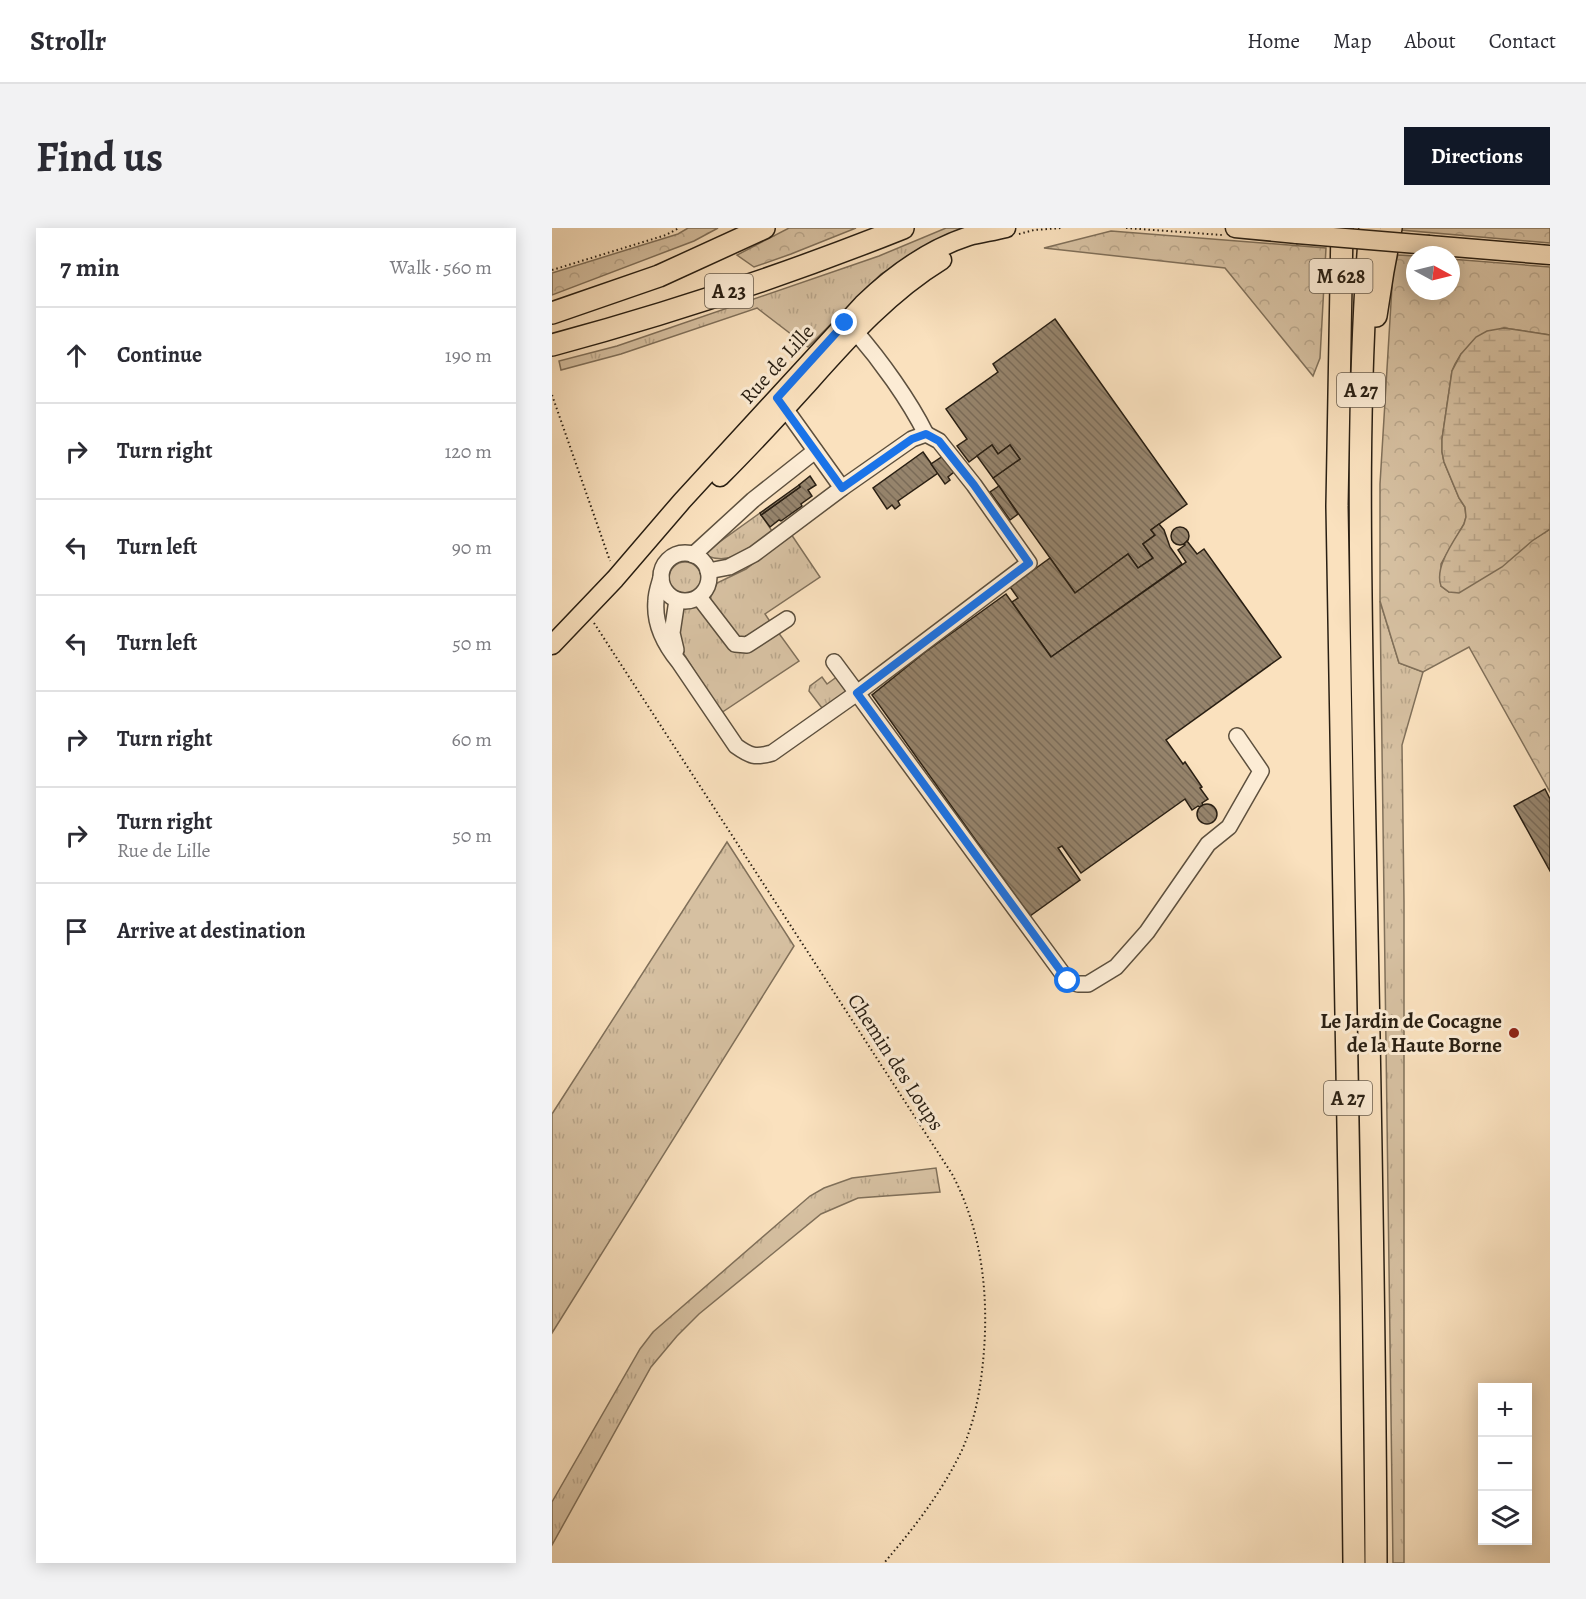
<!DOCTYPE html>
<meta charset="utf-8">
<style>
body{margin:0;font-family:Alegreya,serif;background:#f2f2f3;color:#2b2b33}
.controls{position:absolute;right:18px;bottom:18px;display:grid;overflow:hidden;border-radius:0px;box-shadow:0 3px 15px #0003}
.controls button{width:54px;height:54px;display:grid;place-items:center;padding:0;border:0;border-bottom:2px solid #e1e1e2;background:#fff;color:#2b2b33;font:30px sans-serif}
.compass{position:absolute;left:854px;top:18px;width:54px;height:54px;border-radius:50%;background:#fff;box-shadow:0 3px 15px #0003;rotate:97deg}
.stop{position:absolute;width:18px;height:18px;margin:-14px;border:4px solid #1a73e8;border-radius:50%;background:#fff}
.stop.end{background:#1a73e8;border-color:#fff;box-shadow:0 2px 6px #0008}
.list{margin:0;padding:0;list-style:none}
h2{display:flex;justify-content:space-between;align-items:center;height:78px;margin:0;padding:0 24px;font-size:26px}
h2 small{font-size:20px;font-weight:400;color:#7c7c81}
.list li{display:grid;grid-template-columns:39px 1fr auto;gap:18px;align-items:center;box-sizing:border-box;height:96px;padding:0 24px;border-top:2px solid #e1e1e2}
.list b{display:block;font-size:22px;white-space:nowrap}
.list p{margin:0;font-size:20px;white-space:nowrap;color:#7c7c81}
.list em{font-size:20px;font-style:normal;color:#7c7c81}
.icon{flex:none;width:33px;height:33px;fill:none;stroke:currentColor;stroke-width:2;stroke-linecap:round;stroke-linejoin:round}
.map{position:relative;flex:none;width:998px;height:1335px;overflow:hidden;border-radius:0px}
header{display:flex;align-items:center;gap:36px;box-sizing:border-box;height:84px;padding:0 30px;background:#fff;border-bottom:2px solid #e1e1e2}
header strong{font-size:28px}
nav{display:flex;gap:33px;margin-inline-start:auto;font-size:21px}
.intro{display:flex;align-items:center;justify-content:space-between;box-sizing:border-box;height:144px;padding:0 36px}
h1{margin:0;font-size:42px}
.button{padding:15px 27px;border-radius:0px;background:#111827;color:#fff;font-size:21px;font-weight:700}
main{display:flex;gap:36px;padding:0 36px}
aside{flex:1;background:#fff;border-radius:0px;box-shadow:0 3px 15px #0003}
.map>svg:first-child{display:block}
</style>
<header>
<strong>Strollr</strong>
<nav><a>Home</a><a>Map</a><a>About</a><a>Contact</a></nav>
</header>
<div class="intro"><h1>Find us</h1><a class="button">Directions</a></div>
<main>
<aside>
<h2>7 min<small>Walk · 560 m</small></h2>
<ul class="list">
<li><svg class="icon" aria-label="ahead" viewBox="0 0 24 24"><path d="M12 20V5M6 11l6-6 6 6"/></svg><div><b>Continue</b></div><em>190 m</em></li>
<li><svg class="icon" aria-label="right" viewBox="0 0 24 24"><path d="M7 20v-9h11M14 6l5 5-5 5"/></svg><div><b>Turn right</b></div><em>120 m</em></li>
<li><svg class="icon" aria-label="left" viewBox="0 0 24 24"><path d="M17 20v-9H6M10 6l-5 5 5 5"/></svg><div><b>Turn left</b></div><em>90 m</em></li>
<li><svg class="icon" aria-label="left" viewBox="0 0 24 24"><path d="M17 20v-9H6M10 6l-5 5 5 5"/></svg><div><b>Turn left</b></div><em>50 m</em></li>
<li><svg class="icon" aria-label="right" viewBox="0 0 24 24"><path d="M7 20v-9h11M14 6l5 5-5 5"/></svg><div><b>Turn right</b></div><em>60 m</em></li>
<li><svg class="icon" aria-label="right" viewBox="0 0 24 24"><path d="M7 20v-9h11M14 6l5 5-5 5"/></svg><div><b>Turn right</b><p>Rue de Lille</p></div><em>50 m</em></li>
<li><svg class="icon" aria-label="arrive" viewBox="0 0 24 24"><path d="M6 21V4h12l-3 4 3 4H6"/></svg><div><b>Arrive at destination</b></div></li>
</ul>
</aside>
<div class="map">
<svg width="998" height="1335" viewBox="0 0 998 1335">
<defs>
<pattern id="grass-tufts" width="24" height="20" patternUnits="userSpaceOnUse" patternTransform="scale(1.5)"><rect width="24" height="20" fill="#d6c0a1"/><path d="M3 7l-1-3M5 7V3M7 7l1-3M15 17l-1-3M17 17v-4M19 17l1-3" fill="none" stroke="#b8a58a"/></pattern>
<pattern id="forest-crowns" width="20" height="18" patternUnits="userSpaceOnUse" patternTransform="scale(1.5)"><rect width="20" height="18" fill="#d6c0a1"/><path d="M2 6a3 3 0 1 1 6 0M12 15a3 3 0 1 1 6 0" fill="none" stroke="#b8a58a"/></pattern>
<pattern id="wetland-marsh" width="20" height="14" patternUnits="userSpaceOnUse" patternTransform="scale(1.5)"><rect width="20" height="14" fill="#d6c0a1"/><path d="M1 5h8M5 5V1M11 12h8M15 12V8" fill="none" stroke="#b8a58a"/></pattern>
<pattern id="building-back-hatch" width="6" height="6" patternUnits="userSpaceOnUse" patternTransform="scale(1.5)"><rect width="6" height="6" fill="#96846c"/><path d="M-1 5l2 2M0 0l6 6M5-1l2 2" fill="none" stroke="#7a6b58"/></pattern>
</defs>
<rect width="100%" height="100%" fill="#fae1be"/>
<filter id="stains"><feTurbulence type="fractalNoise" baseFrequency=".00333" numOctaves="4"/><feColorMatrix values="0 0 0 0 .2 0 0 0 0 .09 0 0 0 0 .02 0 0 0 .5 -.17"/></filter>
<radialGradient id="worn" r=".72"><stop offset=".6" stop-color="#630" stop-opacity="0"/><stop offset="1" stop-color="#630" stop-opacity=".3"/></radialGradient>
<g fill="url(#grass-tufts)" stroke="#80705a" stroke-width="1.5">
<path d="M 394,0 L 418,0 L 370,21 L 329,46 L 256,119 L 205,80 L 69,126 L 9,142 L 7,133 L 65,118 L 327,28 Z"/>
<path d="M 208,285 L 220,303 C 199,318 182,338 155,328 L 155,323 Z"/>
<path d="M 239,306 L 268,349 L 213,386 L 219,395 L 189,414 L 158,374 L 159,368 L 165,355 L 194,341 Z"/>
<circle cx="133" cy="350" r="16"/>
<path d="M 828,373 L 847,435 L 871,444 L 850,517 L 852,674 L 852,1335 L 841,1335 Z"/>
<path d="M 145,378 L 184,424 L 197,424 L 226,404 L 247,433 L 169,485 L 128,420 L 124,391 L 131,381 Z"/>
<path d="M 286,448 L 295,460 L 294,464 L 270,480 L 257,463 L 258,458 L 270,449 L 275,456 Z"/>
<path d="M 175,614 L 242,718 L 0,1105 L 0,886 Z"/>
<path d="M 384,940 L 388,964 L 306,970 L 269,986 L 147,1086 L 125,1108 L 99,1139 L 0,1317 L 0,1274 L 88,1121 L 101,1104 L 258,968 L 272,960 L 300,950 Z"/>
</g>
<g fill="url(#forest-crowns)" stroke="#80705a" stroke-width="1.5">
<path d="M 136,0 L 166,0 L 142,13 L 0,67 L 0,45 L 126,6 Z"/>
<path d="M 237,0 L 304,0 L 239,26 L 202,39 L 185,27 Z"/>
<path d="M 850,0 L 998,0 L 998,15 L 849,2 Z"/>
<path d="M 559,3 L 774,20 L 768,130 L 761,148 L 673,40 L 492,20 Z"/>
<path d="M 846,27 L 863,28 L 863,63 L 899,63 L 899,31 L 998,39 L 998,107 L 952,100 L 909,126 L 903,136 L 900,143 L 890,211 L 890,224 L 892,234 L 907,270 L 913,279 L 914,289 L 912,296 L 889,336 L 889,358 L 897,364 L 998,301 L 998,564 L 917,419 L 871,444 L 847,435 L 828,373 L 828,256 L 841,42 Z"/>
</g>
<path fill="url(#wetland-marsh)" stroke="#80705a" stroke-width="1.5" d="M 952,100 L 998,107 L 998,301 L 980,313 L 950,339 L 907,365 L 897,364 L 889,358 C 882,339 902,313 912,296 L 914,289 L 913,279 L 907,270 L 892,234 L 890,224 L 890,211 L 900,143 L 909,126 L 924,109 L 935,103 Z"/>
<g fill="url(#building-back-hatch)" stroke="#291f13" stroke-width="1.5">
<path d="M 503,91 L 635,276 L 599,302 L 603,307 L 591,316 L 601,330 L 586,340 L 576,326 L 523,365 L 441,250 L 468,231 L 458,217 L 446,226 L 440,217 L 417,234 L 405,218 L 415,211 L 394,181 L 446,144 L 441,136 Z"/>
<path d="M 440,217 L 446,226 L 458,217 L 468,231 L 441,250 L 425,228 Z"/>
<path d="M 371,224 L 386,245 L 346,273 L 348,277 L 343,281 L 340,277 L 335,281 L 321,260 Z"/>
<path d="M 391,228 L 402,244 L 396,249 L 398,252 L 393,256 L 379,236 Z"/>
<path d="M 258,248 L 264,257 L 256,262 L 260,268 L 249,276 L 250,278 L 229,293 L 227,292 L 218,299 L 209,287 L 248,259 L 247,257 Z"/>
<path d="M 247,257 L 248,259 L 209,287 L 208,285 Z"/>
<path d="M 447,258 L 466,286 L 458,292 L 438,264 Z"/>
<path d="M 607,296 L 612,302 L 618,319 L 630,336 L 499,429 L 460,374 L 466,370 L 458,359 L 498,330 L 523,365 L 576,326 L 586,340 L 601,330 L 591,316 L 603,307 L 599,302 Z"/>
<circle cx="628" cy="308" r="9"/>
<path d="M 635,313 L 645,326 L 652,321 L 729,429 L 614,512 L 631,536 L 633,534 L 650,559 L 648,560 L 656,571 L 650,575 L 651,577 L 648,579 L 646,578 L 640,582 L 633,571 L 529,645 L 510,618 L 506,620 L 528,652 L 478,688 L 320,467 L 372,425 L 454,366 L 499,429 L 634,334 L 626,322 L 633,317 L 632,316 Z"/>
<path d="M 993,561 L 998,571 L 998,643 L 962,578 Z"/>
<circle cx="655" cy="586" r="10"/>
</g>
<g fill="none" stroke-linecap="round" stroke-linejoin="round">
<g stroke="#5d503e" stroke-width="18">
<g id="minor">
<path d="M 303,103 C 329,133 357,172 374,206"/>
<path d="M 227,172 L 290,260"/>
<circle cx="133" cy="349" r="24"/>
<path d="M 141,327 L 201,272 L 263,223"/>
<path d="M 156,343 L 177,339 L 202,326 L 290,260 L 360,211 L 374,206 L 387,213 L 422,257 L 477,335 L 305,465 L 282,434"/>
<path d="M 109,350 C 107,357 104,365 104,373 C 102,395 113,417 127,434 L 184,518 C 198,528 203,530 220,525 L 305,465 L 516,753 L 526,756 L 536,756 L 564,739 L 595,704 L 656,616 L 677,599 L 709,543 L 685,508"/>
<path d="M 147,369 L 183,416 L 195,417 L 235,391"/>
<path d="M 124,422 L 120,405 L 125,372"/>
</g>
</g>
<g stroke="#291f13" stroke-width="21">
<g id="major">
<path d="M 683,0 L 745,6"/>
<path d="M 877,17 L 998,27"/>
<path d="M 168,249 C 197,220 225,190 253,159 C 295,112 336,65 390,32"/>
<path d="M 0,417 L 63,351 L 130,273 L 311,76 C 341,47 377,21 417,8 C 429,5 442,3 454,0"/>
</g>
</g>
<g stroke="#291f13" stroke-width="24">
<g id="highway">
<path d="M 790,0 L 785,278 L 799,1068 L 802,1335"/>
<path d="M 818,0 C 803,183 809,366 812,550 C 817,812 823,1073 824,1335"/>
<path d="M 0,85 L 107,48 L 212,0"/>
<path d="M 824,88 L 831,43 L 839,0"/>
<path d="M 0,117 C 119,85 236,46 351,0"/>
</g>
</g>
<g stroke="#291f13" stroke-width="2" stroke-dasharray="1.5 3" stroke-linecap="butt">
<path d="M 574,0 L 670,7"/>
<path d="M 467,6 L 482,2 L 510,0"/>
<path d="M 0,42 L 114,7 L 127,0"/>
<path d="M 0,167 L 58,333"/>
<path d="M 42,395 L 400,946 C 432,1006 438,1076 430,1143 C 427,1170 421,1197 410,1222 C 390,1264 362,1300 332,1335"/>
</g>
<use href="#minor" stroke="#fcecd5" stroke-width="15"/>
<use href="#major" stroke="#fae1be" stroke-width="18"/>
<use href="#highway" stroke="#fae1be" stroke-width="21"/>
<g stroke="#291f13" stroke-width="21" stroke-linecap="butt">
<path id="major-bridge" d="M 745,6 L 877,17"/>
</g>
<use href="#major-bridge" stroke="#fae1be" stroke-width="18"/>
</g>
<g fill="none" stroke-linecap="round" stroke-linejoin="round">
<path stroke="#1a73e8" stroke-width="8" d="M 293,95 L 225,170 L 290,260 L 360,211 L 374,206 L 387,213 L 422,257 L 477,335 L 305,465 L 516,753"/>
</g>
<circle fill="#8f2418" stroke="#fcecd5" stroke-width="2" cx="962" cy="805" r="6"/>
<g text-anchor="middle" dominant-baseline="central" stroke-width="6" stroke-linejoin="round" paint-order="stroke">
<g fill="#fcecd5" stroke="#685c4d" stroke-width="1.5">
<rect x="757.5" y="31" width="63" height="34" rx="4.5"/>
<rect x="153" y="46" width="48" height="34" rx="4.5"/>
<rect x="785" y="145" width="48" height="34" rx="4.5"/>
<rect x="772" y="853" width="48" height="34" rx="4.5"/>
</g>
<g font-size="20" font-weight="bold" fill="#291f13">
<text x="789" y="48">M 628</text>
<text x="177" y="63">A 23</text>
<text x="809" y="162">A 27</text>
<text x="796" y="870">A 27</text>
</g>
<g font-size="21" fill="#291f13" stroke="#fcecd5">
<text transform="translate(225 136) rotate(-48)">Rue de Lille</text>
<text transform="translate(344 834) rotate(57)">Chemin des Loups</text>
</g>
<g font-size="21" font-weight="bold" fill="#291f13" stroke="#fcecd5" text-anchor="end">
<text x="950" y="793">Le Jardin de Cocagne<tspan x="950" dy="24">de la Haute Borne</tspan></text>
</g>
</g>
<rect width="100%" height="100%" filter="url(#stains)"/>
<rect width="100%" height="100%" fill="url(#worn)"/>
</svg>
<div class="controls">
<button>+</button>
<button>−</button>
<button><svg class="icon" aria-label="layers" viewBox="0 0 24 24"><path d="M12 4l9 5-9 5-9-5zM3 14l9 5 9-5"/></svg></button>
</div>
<svg class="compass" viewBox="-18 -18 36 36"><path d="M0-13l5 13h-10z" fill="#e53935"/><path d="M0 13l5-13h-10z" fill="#7c7c81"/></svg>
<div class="stop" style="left:516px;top:753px"></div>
<div class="stop end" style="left:293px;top:95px"></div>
</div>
</main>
